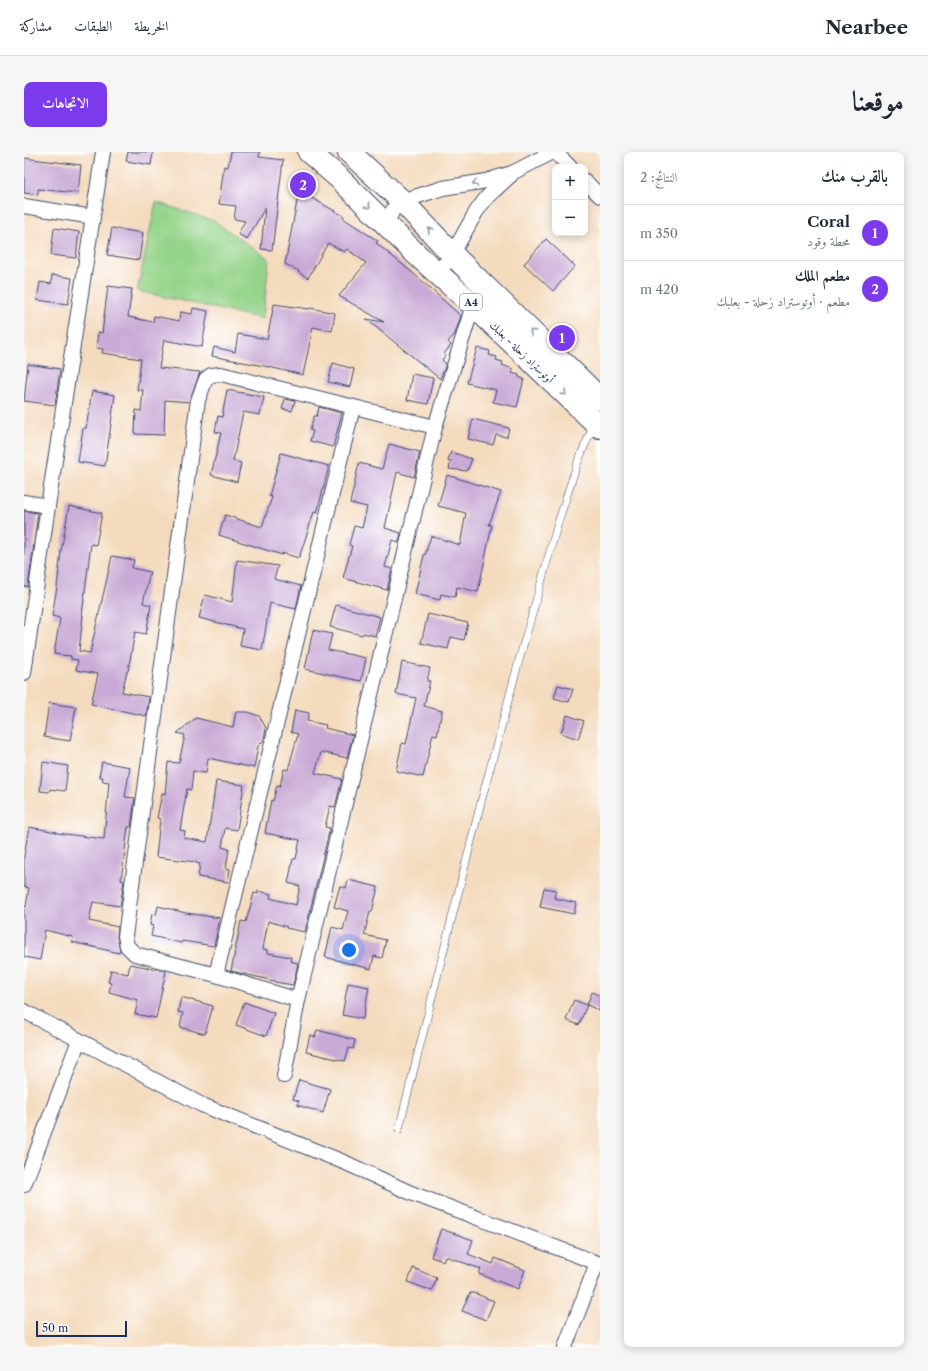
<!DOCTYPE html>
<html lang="ar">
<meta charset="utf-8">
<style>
body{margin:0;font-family:"Libre Caslon Text",Amiri,serif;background:#f6f6f7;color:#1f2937;direction:rtl}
.controls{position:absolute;right:12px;top:12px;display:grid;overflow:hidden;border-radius:8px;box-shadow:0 2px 10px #0003}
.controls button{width:36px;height:36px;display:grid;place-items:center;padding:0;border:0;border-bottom:1px solid #e0e1e3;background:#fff;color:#1f2937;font:20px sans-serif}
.scale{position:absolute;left:12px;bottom:10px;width:91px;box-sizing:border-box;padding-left:4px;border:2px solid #1b2f5e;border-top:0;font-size:11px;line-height:14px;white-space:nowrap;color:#1b2f5e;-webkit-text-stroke:3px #fff;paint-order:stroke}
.you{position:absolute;left:325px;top:798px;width:14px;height:14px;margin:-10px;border:3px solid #fff;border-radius:50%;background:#1a73e8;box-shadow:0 0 0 6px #1a73e833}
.badge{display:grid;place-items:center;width:26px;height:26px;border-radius:50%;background:#7c3aed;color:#fff;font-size:13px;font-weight:700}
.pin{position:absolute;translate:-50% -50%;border:2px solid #fff;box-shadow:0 1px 4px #0006}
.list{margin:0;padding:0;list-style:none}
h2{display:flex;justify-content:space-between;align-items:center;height:52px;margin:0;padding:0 16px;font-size:17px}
h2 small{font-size:13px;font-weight:400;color:#747a83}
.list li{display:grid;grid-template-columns:26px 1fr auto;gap:12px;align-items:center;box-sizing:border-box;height:56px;padding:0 16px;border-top:1px solid #e0e1e3}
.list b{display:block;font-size:15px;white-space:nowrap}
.list p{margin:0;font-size:13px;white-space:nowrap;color:#747a83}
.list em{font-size:13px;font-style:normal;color:#747a83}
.map{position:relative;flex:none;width:576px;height:1195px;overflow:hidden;direction:ltr;border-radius:8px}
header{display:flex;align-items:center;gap:24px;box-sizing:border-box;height:56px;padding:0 20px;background:#fff;border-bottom:1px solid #e0e1e3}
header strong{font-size:19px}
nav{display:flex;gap:22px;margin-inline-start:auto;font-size:14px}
.intro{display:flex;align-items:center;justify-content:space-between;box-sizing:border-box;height:96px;padding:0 24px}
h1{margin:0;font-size:28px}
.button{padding:10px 18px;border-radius:8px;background:#7c3aed;color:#fff;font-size:14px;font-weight:700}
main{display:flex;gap:24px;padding:0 24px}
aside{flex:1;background:#fff;border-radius:8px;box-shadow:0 2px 10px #0003}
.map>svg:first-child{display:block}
</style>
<header>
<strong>Nearbee</strong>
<nav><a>الخريطة</a><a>الطبقات</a><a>مشاركة</a></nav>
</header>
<div class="intro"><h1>موقعنا</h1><a class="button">الاتجاهات</a></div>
<main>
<aside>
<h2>بالقرب منك<small>النتائج: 2</small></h2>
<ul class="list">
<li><span class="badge">1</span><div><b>Coral</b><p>محطة وقود</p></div><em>350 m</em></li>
<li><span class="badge">2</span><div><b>مطعم الملك</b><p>مطعم · أوتوستراد زحلة - بعلبك</p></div><em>420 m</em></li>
</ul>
</aside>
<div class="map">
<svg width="576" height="1195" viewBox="0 0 576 1195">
<rect width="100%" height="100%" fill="#fff"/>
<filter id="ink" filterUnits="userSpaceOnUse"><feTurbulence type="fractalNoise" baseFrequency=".025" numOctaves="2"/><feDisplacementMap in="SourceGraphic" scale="8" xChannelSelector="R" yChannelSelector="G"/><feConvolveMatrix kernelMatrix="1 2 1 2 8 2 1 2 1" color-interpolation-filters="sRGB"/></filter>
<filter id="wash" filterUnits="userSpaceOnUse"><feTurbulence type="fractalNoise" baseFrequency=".012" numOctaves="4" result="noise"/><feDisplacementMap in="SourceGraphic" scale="16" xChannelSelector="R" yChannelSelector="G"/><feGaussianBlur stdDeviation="0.9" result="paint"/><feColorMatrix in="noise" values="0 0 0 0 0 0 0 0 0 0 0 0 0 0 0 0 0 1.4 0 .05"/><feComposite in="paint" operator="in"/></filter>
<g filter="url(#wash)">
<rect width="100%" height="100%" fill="#f4dbbe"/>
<path fill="#95d48a" stroke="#588274" d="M 132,50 L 190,69 L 245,107 L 239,167 L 113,139 Z"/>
<g id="blocks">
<g fill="#c9aad6">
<path d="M 104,0 L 129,0 L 127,13 L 102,9 Z"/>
<path d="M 207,0 L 236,0 L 235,5 L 259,8 L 248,98 L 237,97 L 241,56 L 223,87 L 214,82 L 221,69 L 210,67 L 212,54 L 195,52 L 200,14 L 204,15 Z"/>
<path d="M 0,6 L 57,13 L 54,41 L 14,37 L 14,43 L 0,41 Z"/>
<path d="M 275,39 L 320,64 L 319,66 L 354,89 L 352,91 L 390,122 L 437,164 L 431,182 L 424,190 L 427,193 L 420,202 L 421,204 L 418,208 L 422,212 L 416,227 L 342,167 L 360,170 L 315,144 L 342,111 L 323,97 L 320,100 L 304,91 L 284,126 L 274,120 L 275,119 L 261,112 Z"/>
<path d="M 30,76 L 55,80 L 52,106 L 27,103 Z"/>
<path d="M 88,76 L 119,81 L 115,108 L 83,103 Z"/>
<path d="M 522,87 L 551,114 L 529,139 L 500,112 Z"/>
<path d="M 28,123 L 48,126 L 44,152 L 13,148 L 16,130 L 27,132 Z"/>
<path d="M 84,134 L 108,137 L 104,165 L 129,170 L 130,164 L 155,169 L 156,160 L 168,162 L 169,156 L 184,159 L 178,195 L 140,188 L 135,216 L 176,220 L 165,250 L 141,248 L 140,283 L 111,282 L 112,258 L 117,259 L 119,238 L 113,238 L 117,207 L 78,201 L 79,197 L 72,196 L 74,180 L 78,181 Z"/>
<path d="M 250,152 L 285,157 L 286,156 L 311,161 L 308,179 L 289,175 L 279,223 L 245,215 L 188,204 L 190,195 L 211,200 L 214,182 L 243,187 Z"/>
<path d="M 453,196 L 466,199 L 465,203 L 473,205 L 472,208 L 479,210 L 478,213 L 489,217 L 488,221 L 495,223 L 495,225 L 500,227 L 493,255 L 469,250 L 472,238 L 443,231 Z"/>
<path d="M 309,211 L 330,217 L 326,235 L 304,230 Z"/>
<path d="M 4,212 L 36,217 L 31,253 L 0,249 Z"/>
<path d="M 388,222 L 409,226 L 404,252 L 383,248 Z"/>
<path d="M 203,238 L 240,245 L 236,263 L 219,260 L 209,309 L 217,311 L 213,330 L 187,323 L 197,281 L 191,280 L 194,264 L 198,265 Z"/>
<path d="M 68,239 L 91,243 L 81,314 L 54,310 L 59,276 L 62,276 Z"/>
<path d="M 261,247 L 271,249 L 268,259 L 258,257 Z"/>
<path d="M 295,255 L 318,261 L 309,295 L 286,289 L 289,279 L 286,278 L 290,264 L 293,264 Z"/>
<path d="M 449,267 L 485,276 L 483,285 L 472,283 L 469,293 L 444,287 Z"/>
<path d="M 365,292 L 396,300 L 390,325 L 373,320 L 361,376 L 377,381 L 375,390 L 368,388 L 361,415 L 368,417 L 363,438 L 319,426 L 328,394 L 325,393 L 330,374 L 338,376 L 343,355 L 326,351 L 335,311 L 358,317 Z"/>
<path d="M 427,300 L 448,307 L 443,319 L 425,317 L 427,310 L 424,309 Z"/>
<path d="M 257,301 L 305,314 L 293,361 L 290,360 L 275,406 L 258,401 L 258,403 L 195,383 L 201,363 L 238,375 L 248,345 L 245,344 Z"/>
<path d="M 423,323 L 477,340 L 465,373 L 468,373 L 454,440 L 433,435 L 431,445 L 417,442 L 416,448 L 391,442 L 400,403 L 401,403 L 407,384 L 436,393 L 442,361 L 414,354 Z"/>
<path d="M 45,354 L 78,361 L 72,393 L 67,392 L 58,463 L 59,463 L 55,499 L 66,501 L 88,404 L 110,408 L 108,416 L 126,420 L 119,451 L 127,453 L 122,482 L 111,480 L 104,519 L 103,519 L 98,540 L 125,545 L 122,564 L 67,552 L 74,522 L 52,518 L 54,508 L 47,507 L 47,504 L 30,502 L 36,466 L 28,464 L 33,435 L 37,399 Z"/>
<path d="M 0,359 L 14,361 L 4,435 L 0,434 Z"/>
<path d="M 213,408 L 254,414 L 250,427 L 277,434 L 272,457 L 246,451 L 238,498 L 216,494 L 219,477 L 175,466 L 181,443 L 208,450 Z"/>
<path d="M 312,453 L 356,465 L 351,484 L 339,481 L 338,483 L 306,475 Z"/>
<path d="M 404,462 L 444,471 L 440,488 L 427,485 L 424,497 L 397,491 Z"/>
<path d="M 289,478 L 308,482 L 304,498 L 342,506 L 337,529 L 281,517 Z"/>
<path d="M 378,510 L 406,516 L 403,529 L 406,529 L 400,554 L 418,559 L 413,583 L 409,582 L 399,625 L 372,619 L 378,591 L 382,592 L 392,546 L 372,542 Z"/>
<path d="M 534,533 L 549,537 L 545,550 L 530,546 Z"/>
<path d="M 25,551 L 52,555 L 46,589 L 20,585 Z"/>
<path d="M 271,558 L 285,561 L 283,569 L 302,573 L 301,576 L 329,583 L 323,606 L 297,600 L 291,621 L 318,627 L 311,655 L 306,654 L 301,675 L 306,676 L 281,780 L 262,776 L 263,775 L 244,769 L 239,797 L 244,798 L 244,801 L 267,805 L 266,809 L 274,811 L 269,833 L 251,830 L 251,829 L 207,819 L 217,769 L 222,770 L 230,741 L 234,742 L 234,739 L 247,742 L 246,746 L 272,753 L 276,734 L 264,731 L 269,707 L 272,707 L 276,688 L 241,681 L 247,648 L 249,649 L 253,633 L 256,634 L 260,617 L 264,618 L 274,582 L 267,580 Z"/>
<path d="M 212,560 L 224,560 L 235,564 L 242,576 L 240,588 L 234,594 L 230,616 L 184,606 L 182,621 L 169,619 L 167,638 L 163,637 L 156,678 L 161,679 L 160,686 L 183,690 L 192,629 L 220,633 L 213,678 L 201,676 L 198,695 L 205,697 L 202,716 L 206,717 L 204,730 L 174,725 L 176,712 L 172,711 L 172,710 L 132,705 L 136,667 L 133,666 L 138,641 L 141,642 L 144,610 L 155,611 L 161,583 L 153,581 L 172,566 L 209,575 Z"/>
<path d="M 543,563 L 560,569 L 554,587 L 537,581 Z"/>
<path d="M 19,610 L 44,614 L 41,639 L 26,637 L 25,640 L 16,639 Z"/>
<path d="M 78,610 L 106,615 L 101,645 L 111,646 L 107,675 L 104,675 L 97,728 L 100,729 L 96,754 L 69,750 L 65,769 L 94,775 L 93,785 L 96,797 L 95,801 L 48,790 L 49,785 L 21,778 L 16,808 L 0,805 L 0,754 L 2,755 L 5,736 L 0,735 L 0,704 L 5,675 L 33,680 L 33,681 L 80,687 L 85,630 L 78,629 L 79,625 L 75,625 Z"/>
<path d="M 324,728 L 354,735 L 348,760 L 346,760 L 340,783 L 362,788 L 358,806 L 350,804 L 347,817 L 301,805 L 308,775 L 319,778 L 324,759 L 310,755 L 316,734 L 322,736 Z"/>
<path d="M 520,736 L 532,738 L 530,746 L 552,751 L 550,762 L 516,755 Z"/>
<path d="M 134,754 L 162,761 L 196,766 L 190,794 L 158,789 L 157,791 L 127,784 L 129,774 L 126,773 L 128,762 L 132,763 Z"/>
<path d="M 106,812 L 142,819 L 132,866 L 111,862 L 114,848 L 85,840 L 87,831 L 84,830 L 87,818 L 104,822 Z"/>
<path d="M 324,831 L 345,835 L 339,867 L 318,863 Z"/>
<path d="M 568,840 L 576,844 L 576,859 L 563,853 Z"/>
<path d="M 157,845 L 189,854 L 181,882 L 156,875 L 159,861 L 154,860 Z"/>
<path d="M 550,848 L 563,853 L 555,873 L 542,868 Z"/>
<path d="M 220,850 L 250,861 L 242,884 L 212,873 Z"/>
<path d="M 293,878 L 331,888 L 329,897 L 325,896 L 321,909 L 282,900 L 286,883 L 291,885 Z"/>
<path d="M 275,928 L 306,937 L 299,961 L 273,953 L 275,949 L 269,947 Z"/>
<path d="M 417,1077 L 449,1088 L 444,1102 L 469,1112 L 471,1106 L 501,1118 L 494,1137 L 455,1122 L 457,1117 L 421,1104 L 419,1109 L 407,1105 Z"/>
<path d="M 389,1116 L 413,1126 L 408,1139 L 384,1130 Z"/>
<path d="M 446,1141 L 450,1141 L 470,1149 L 462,1168 L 438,1159 Z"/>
</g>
</g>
</g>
<g filter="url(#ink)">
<use href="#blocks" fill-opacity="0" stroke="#3c496c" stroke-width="1"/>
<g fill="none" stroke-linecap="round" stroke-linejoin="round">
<g stroke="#3c496c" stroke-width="8">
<path id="lane" d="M 375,977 L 457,650 L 497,501 L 534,371 L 553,312 L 570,272"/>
</g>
<g stroke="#3c496c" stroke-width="16">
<g id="street">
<path d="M 531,0 L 546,15"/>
<path d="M 561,29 L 576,44"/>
<path d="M 0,54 L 69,65"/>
<path d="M 362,72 L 370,56 L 378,49 L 419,36 L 462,29 L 488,21 L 529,0"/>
<path d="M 410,118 L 424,110 L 452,60 L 463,45 L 487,23"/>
<path d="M 0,350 L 24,354"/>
<path d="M 0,521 L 24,354 L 79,0"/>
<path d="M 192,823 L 329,255"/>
<path d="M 274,848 L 192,823 L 111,802 L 103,794 L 101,784 L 174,248 L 182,227 L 187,223 L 197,222 L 411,275"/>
<path d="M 0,859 L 178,953 L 322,1011 L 387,1041 L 576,1112"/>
<path d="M 260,924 L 274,848 L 411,275 L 449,153"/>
<path d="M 0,1033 L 55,888"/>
<path d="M 541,1195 L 573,1111"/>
</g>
</g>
<g stroke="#3c496c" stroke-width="24">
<g id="highway">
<path d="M 285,0 L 316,27 L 391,101 L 449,153 L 576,275"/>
<path d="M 325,0 L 378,49 L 431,105 L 576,247"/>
</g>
</g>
<use href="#lane" stroke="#fff" stroke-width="7"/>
<use href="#street" stroke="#fff" stroke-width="14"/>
<use href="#highway" stroke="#fff" stroke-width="22"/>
</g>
<defs><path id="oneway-chevron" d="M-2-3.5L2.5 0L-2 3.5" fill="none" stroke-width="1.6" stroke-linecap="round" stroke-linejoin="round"/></defs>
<g stroke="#8d97ae">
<use href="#oneway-chevron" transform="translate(451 31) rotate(170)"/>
<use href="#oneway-chevron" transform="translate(344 54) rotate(44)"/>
<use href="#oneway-chevron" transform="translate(406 78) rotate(-134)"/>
<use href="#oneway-chevron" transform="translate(508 180) rotate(-136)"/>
<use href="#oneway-chevron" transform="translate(540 241) rotate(44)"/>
</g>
</g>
<g text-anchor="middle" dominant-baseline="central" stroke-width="3.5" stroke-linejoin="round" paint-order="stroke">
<rect fill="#fff" stroke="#5f6d8e" stroke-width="1" x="436" y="142" width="22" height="16" rx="3"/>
<g font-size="10" font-weight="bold" fill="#1b2f5e">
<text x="447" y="150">A4</text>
</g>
<g font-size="11" fill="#1b2f5e" stroke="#fff">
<text transform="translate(498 200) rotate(44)">أوتوستراد زحلة - بعلبك</text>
</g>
</g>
</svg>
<div class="controls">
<button>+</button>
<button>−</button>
</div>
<div class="scale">50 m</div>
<div class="you"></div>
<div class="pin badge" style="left:538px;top:186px">1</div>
<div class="pin badge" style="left:279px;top:33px">2</div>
</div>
</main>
